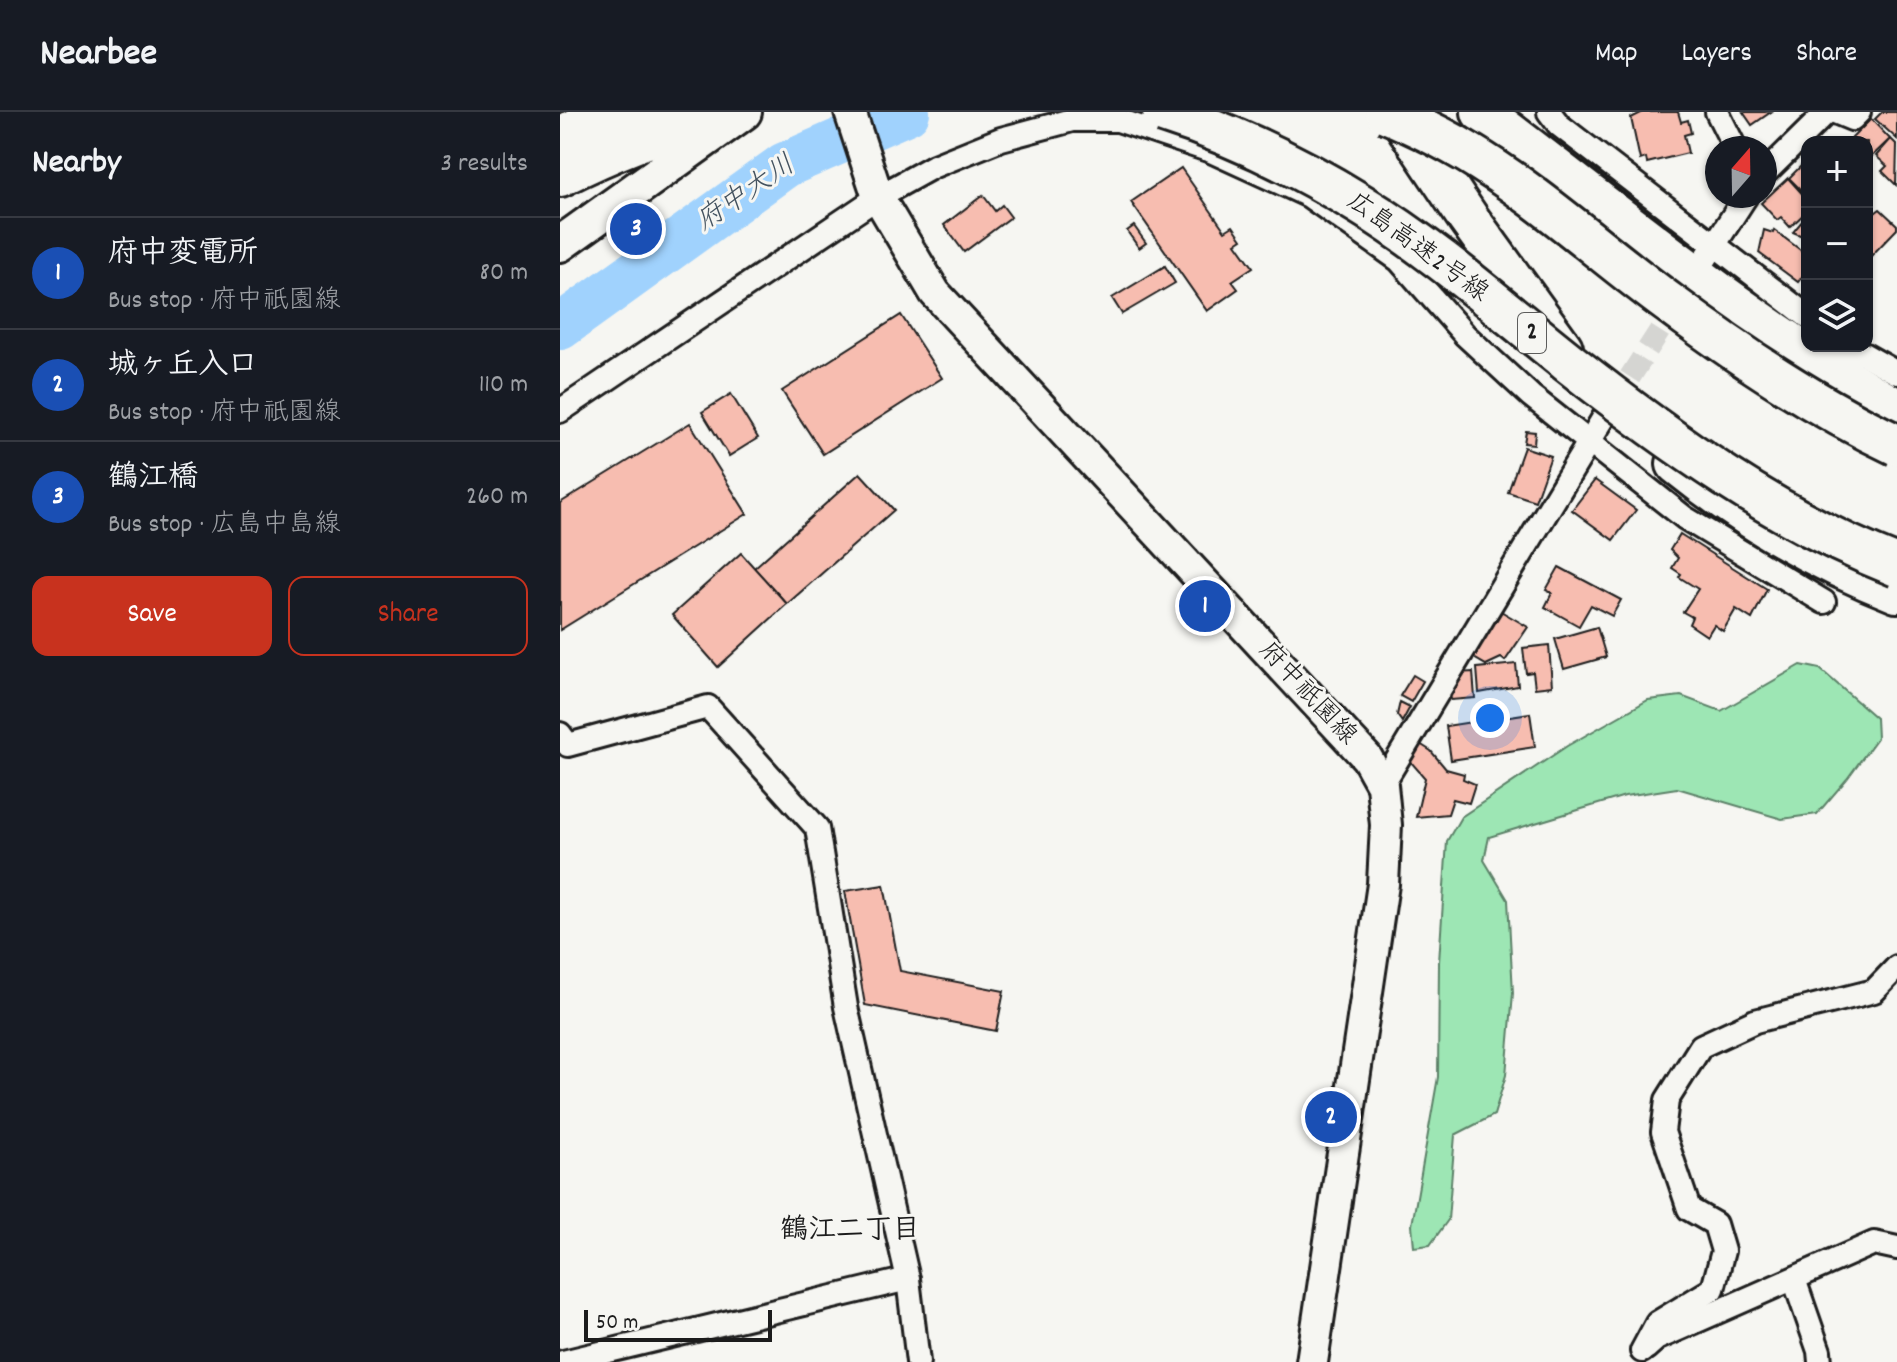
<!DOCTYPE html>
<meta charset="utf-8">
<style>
body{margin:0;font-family:Dekko,"Klee One",sans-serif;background:#20242c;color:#f1f3f6}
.controls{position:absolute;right:24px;top:24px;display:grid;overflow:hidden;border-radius:16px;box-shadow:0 2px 6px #0004}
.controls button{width:72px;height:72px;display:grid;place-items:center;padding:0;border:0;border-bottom:2px solid #363941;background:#171b24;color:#f1f3f6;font:40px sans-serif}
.compass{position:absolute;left:1145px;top:24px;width:72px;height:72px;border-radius:50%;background:#171b24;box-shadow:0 2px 6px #0004;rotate:20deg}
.scale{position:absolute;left:24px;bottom:20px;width:188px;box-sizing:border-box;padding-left:8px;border:4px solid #1c1c1c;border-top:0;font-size:22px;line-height:28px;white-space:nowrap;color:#1c1c1c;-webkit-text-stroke:6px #f6f6f2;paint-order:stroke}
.you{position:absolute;left:930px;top:606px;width:28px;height:28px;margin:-20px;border:6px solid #fff;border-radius:50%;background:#1a73e8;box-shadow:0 0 0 12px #1a73e833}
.badge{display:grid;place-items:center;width:52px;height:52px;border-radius:50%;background:#c8321e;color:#fff;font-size:26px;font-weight:700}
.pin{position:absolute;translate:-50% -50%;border:4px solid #fff;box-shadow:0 2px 8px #0006}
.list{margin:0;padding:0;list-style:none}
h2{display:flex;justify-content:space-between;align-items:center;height:104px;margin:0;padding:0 32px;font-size:34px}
h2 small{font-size:26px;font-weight:400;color:#9ea1a6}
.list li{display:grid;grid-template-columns:52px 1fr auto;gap:24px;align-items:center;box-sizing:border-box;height:112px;padding:0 32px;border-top:2px solid #363941}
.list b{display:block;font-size:30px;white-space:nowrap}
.list p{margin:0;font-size:26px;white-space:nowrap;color:#9ea1a6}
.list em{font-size:26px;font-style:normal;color:#9ea1a6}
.actions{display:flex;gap:16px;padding:24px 32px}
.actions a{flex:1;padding:18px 0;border:2px solid #c8321e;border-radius:16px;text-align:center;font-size:28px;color:#c8321e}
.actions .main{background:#c8321e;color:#fff}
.icon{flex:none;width:44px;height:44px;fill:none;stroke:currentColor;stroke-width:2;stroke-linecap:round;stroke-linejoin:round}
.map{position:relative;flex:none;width:1337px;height:1250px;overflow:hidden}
header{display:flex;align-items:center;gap:48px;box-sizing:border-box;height:112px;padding:0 40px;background:#171b24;border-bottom:2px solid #363941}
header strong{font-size:38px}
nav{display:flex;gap:44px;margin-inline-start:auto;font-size:28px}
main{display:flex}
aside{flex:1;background:#171b24}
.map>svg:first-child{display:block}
</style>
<header>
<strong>Nearbee</strong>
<nav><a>Map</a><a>Layers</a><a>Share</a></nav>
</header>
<main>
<aside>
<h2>Nearby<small>3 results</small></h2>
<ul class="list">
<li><span class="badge" style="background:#1a4fb4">1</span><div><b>府中変電所</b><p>Bus stop · 府中祇園線</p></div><em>80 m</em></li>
<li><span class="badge" style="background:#1a4fb4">2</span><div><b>城ヶ丘入口</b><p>Bus stop · 府中祇園線</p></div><em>110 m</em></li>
<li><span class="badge" style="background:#1a4fb4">3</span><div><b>鶴江橋</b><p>Bus stop · 広島中島線</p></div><em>260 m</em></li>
</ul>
<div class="actions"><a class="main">Save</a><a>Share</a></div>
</aside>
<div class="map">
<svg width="1337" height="1250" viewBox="0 0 1337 1250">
<rect width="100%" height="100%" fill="#f6f6f2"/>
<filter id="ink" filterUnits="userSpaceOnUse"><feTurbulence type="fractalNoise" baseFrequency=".0125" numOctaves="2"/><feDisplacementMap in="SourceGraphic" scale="16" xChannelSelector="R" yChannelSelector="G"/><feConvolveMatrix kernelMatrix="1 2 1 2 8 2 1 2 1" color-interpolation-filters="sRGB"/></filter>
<g filter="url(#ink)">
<path fill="#9de6b4" stroke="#5c8168" stroke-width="2" d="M 1241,553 L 1260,557 L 1316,606 L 1317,626 L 1287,667 L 1257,702 L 1222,707 L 1117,676 L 1065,684 L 929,725 L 924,748 L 948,788 L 953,881 L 946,963 L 934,1003 L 895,1023 L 888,1108 L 870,1133 L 854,1135 L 852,1113 L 878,965 L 879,850 L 887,729 L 901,705 L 1007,634 L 1088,588 L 1121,584 L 1161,599 Z"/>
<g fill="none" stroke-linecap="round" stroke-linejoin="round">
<path stroke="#a0d2fd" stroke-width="46" d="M 0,215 L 225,53 L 347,0"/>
</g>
<g fill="#f7bdb0" stroke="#1c1c1c" stroke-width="2">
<path d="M 1083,0 L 1118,0 L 1121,10 L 1128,8 L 1131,21 L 1124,23 L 1128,41 L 1087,51 L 1086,46 L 1080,48 L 1071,6 Z"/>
<path d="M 1183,0 L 1211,0 L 1192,13 Z"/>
<path d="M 1322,0 L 1337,0 L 1337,27 L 1315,7 Z"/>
<path d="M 1311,7 L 1330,27 L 1307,49 L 1307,30 L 1288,30 Z"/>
<path d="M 1331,27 L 1337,33 L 1336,73 L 1322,59 L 1327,54 L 1316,44 Z"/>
<path d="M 1247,48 L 1247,84 L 1229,66 Z"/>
<path d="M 621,56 L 665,119 L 673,114 L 682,127 L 676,131 L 693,155 L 672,169 L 678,177 L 647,199 L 571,90 Z"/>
<path d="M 1228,66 L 1247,87 L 1247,99 L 1230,115 L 1221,105 L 1217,108 L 1201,91 Z"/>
<path d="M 423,83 L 435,99 L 442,93 L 451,105 L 404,140 L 384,113 Z"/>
<path d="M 1320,97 L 1337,113 L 1337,117 L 1310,145 L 1307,142 L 1307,107 Z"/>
<path d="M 1247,103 L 1247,126 L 1233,120 Z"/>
<path d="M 574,114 L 586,131 L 579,136 L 567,119 Z"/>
<path d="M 1204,118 L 1213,121 L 1214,118 L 1247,143 L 1247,158 L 1238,170 L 1199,141 Z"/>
<path d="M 605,154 L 615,171 L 562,202 L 552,186 Z"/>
<path d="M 341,203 L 382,266 L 263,342 L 222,279 Z"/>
<path d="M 171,282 L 198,326 L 169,344 L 142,300 Z"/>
<path d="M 130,311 L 187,402 L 0,518 L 0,391 Z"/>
<path d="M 966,319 L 975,320 L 974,332 L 964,331 Z"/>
<path d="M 964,335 L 991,344 L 975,389 L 948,380 Z"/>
<path d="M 300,361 L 334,398 L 227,492 L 194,456 Z"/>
<path d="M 1035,368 L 1076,398 L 1053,428 L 1012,398 Z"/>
<path d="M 1120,422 L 1207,477 L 1192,507 L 1176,497 L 1163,519 L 1154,513 L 1147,524 L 1129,512 L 1132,505 L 1123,500 L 1138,477 L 1119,465 L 1121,462 L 1112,456 L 1118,446 L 1110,438 Z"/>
<path d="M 181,441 L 227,492 L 158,555 L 112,503 Z"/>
<path d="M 999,455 L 1061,488 L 1052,504 L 1031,493 L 1019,514 L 985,495 L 992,481 L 986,478 Z"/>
<path d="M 939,498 L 968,515 L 945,549 L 941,546 L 926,553 L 914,546 Z"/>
<path d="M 1037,515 L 1046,545 L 1004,557 L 995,527 Z"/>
<path d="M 989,533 L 992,574 L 975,576 L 973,560 L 966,561 L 963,536 Z"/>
<path d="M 956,552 L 958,574 L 919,581 L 917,556 Z"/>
<path d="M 913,560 L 915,586 L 891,588 L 889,575 L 898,561 Z"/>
<path d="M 853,563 L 863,569 L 851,590 L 840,584 Z"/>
<path d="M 840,590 L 850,595 L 842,610 L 837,603 Z"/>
<path d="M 970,601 L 975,635 L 891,648 L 886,614 Z"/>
<path d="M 860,632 L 871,639 L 886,657 L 904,662 L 903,667 L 915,672 L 909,691 L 893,687 L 888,702 L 856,705 L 865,666 L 850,649 Z"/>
<path d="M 324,773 L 340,859 L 444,879 L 436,919 L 305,893 L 285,779 Z"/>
</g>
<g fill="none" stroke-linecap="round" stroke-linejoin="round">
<path stroke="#d5d5d2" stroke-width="22" stroke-dasharray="22 11" stroke-linecap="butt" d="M 1052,293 L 1120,187"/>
<g stroke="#1c1c1c" stroke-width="28">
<g id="minor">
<path d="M 989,0 L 999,13 L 1247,204"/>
<path d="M 1157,0 L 1175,36"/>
<path d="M 1275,0 L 1292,7 L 1299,0"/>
<path d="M 1205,61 L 1267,0"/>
<path d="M 1146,146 L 1186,84"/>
<path d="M 1289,234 L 1337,261"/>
<path d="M 0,299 L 318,85 L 374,54 L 441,27 L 512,8 L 558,8 L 651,39 L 749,84 L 839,148 L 905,223 L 971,284 L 1125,406 L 1264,490"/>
<path d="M 0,622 L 8,633 L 148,595 L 257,716 L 286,895 L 348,1167 L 358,1250"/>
<path d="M 822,673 L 1049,297"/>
<path d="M 1234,1167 L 1259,1239 L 1260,1250"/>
<path d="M 1086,1236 L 1096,1227 L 1314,1131 L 1337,1136"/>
<path d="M 1082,1239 L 1097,1211 L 1153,1177 L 1163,1139 L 1155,1112 L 1129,1097 L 1103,1020 L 1107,988 L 1141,934 L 1195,909 L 1314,879 L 1337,855"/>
<path d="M 3,1250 L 348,1167"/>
</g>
</g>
<g stroke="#1c1c1c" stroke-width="36">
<path id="secondary" d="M 290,0 L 318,85 L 375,181 L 807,646 L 822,673 L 826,713 L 823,772 L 752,1250"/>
</g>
<g stroke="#1c1c1c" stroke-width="40">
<g id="primary">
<path d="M 31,33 L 90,0"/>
<path d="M 0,132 L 184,0"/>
</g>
</g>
<g stroke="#1c1c1c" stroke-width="46">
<g id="motorway">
<path d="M 837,0 L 908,106 L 1002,236"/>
<path d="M 922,0 C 1057,102 1189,213 1337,297"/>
<path d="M 0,26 L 45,0"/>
<path d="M 0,64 C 53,37 106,17 163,0"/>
<path d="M 1117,352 C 1184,406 1257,449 1337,480"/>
</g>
</g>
<use href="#minor" stroke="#f6f6f2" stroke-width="22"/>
<use href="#secondary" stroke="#f6f6f2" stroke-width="30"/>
<use href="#primary" stroke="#f6f6f2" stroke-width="34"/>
<use href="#motorway" stroke="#f6f6f2" stroke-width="40"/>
<g stroke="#1c1c1c" stroke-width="46" stroke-linecap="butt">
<g id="motorway-bridge">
<path d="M 603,0 C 672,22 739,54 800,92 C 874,137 940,196 1008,250 C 1108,329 1218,408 1337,454"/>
<path d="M 826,0 C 854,12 882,25 908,41 C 980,84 1042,142 1109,191 C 1180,244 1257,295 1337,333"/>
</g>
</g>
<use href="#motorway-bridge" stroke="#f6f6f2" stroke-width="40"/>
</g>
</g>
<g text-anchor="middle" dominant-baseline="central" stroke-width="6" stroke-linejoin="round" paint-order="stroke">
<rect fill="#f6f6f2" stroke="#5d5d5c" stroke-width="2" x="958" y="201" width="28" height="40" rx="6"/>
<g font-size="24" font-weight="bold" fill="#1c1c1c">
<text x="972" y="221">2</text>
</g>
<g font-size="26" fill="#1c1c1c" stroke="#f6f6f2">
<text transform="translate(857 136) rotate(36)">広島高速2号線</text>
<text transform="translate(747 582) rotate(47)">府中祇園線</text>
</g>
<g font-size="28" font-style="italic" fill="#445360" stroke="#f6f6f2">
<text transform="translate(187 83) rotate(-34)">府中大川</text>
</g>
<g font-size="28" font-weight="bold" fill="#1c1c1c" stroke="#f6f6f2">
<text x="290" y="1120">鶴江二丁目</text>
</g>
</g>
</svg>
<div class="controls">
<button>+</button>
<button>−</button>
<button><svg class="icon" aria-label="layers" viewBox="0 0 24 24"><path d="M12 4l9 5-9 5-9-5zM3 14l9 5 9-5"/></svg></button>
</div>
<svg class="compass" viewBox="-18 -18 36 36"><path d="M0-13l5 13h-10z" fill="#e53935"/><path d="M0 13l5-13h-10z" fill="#9ea1a6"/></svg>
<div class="scale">50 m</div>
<div class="you"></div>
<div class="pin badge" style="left:645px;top:494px;background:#1a4fb4">1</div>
<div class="pin badge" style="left:771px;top:1005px;background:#1a4fb4">2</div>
<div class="pin badge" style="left:76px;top:117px;background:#1a4fb4">3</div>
</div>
</main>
